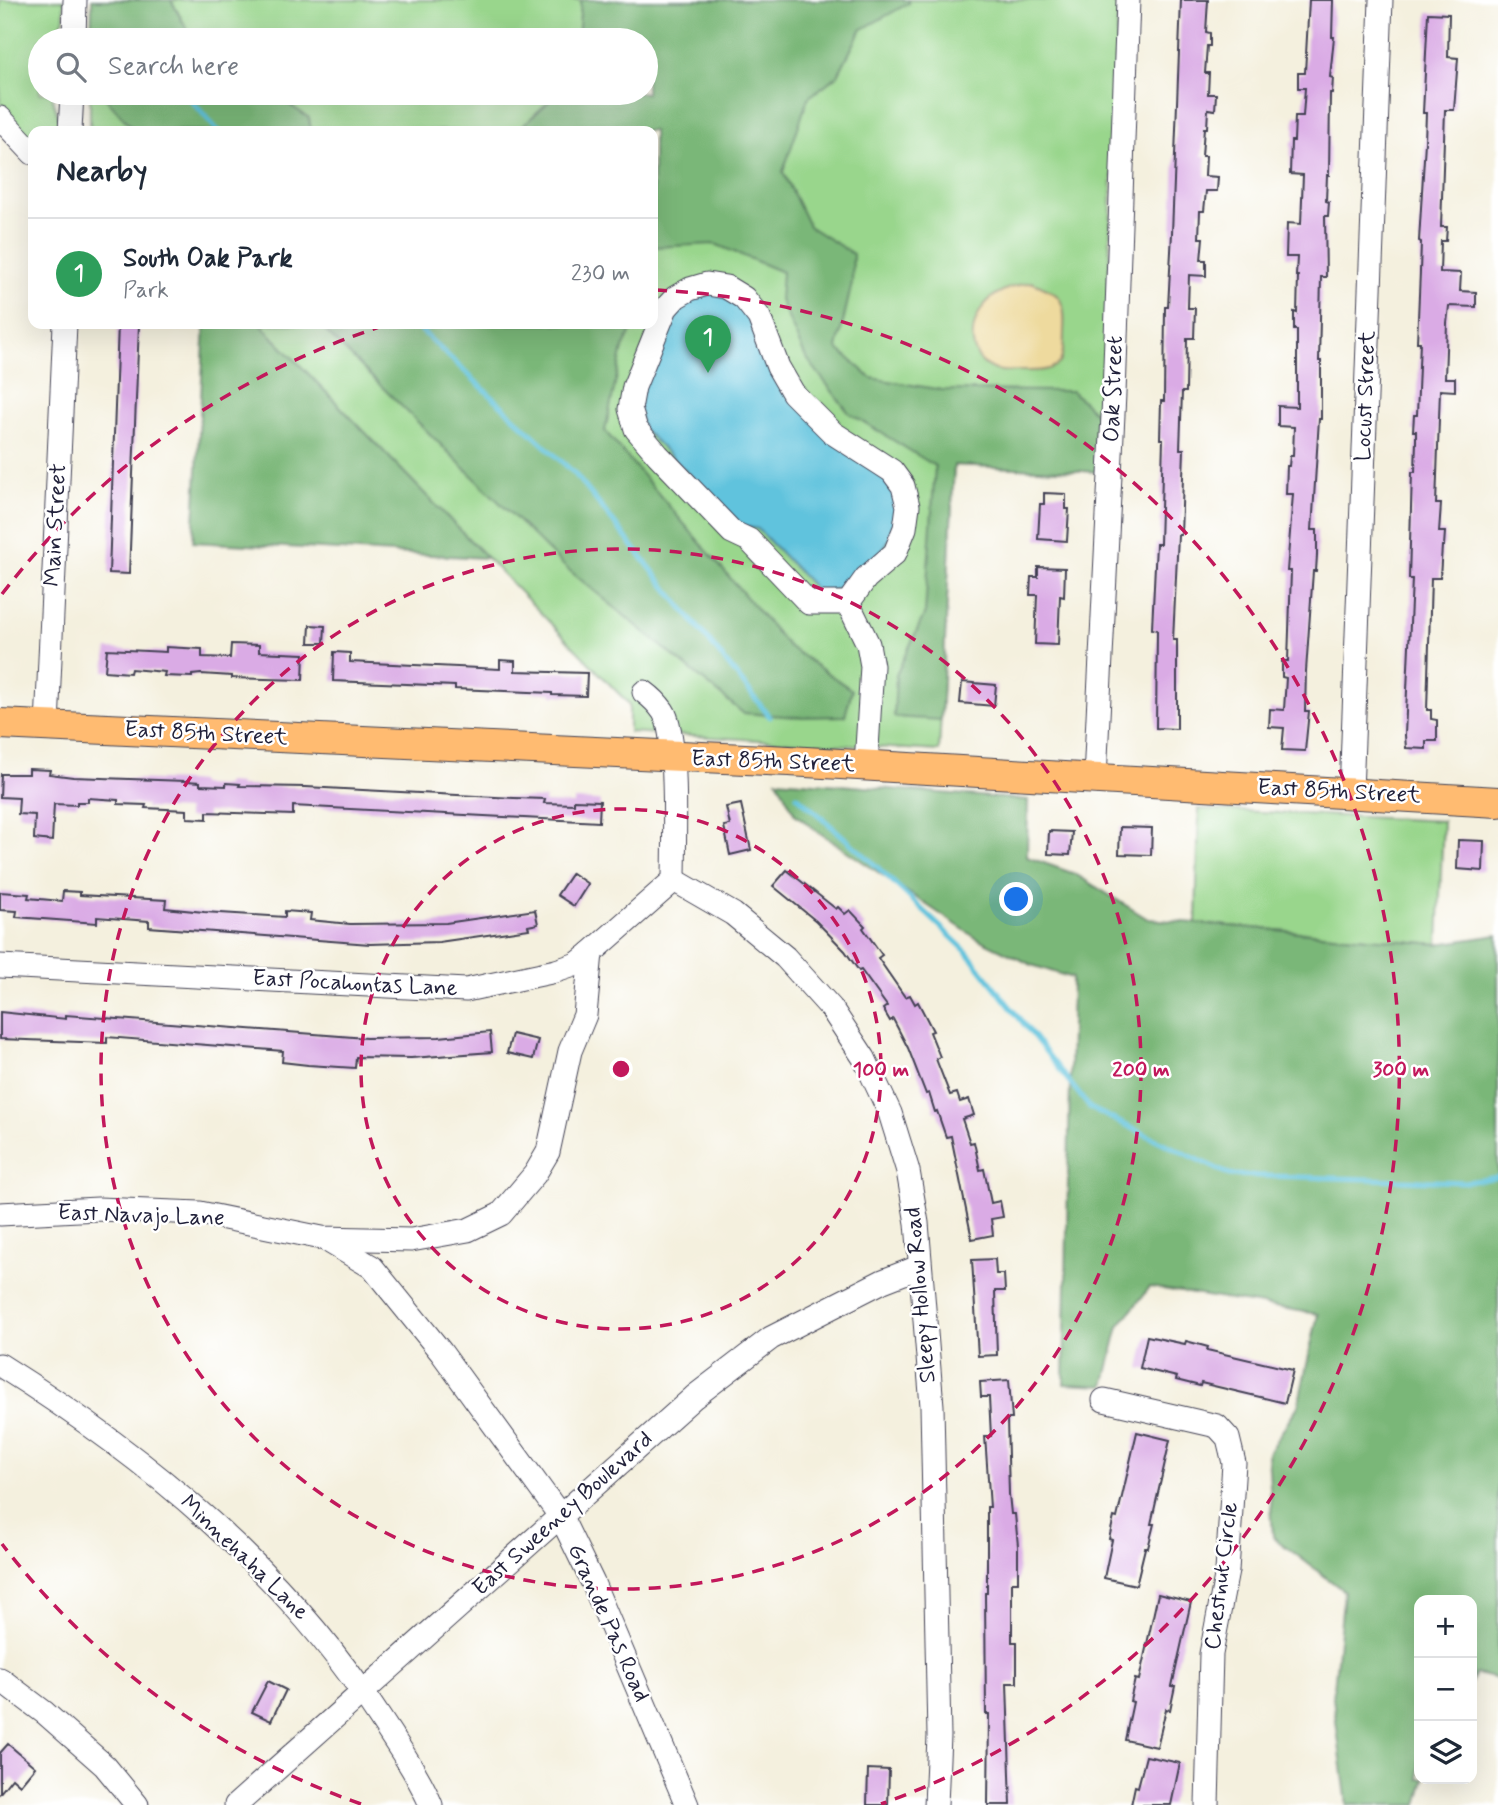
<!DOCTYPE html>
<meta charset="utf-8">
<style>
body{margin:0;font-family:Mynerve,sans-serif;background:#f2f2f3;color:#1f2937}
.controls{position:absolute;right:21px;bottom:21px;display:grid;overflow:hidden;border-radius:14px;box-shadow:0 7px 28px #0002}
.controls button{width:63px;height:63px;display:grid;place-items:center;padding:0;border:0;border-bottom:2px solid #e0e1e3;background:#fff;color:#1f2937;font:35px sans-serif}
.you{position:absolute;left:1017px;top:900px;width:24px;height:24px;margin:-18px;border:5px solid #fff;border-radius:50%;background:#1a73e8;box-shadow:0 0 0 10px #1a73e833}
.badge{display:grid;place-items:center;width:46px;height:46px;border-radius:50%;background:#d1495b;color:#fff;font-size:23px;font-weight:700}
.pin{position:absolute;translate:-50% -58px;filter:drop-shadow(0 2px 4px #0008)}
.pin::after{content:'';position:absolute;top:37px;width:24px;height:21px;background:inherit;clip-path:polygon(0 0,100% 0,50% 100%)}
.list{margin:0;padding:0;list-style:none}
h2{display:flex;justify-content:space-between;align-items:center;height:91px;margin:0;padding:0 28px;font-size:30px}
h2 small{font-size:23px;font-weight:400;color:#747a83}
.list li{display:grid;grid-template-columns:46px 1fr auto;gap:21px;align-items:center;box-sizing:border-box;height:112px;padding:0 28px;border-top:2px solid #e0e1e3}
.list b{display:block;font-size:26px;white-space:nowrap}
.list p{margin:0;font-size:23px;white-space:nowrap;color:#747a83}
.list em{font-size:23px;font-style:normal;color:#747a83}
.icon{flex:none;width:38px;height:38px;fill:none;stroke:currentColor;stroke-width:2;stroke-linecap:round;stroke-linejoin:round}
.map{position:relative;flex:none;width:1498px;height:1805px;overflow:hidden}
.search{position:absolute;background:#fff;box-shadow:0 7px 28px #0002;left:28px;top:28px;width:630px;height:77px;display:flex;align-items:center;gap:18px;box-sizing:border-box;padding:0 24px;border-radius:38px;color:#747a83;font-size:26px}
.panel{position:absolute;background:#fff;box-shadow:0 7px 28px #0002;left:28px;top:126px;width:630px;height:203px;border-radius:14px}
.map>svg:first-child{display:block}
</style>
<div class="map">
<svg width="1498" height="1805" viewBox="0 0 1498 1805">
<rect width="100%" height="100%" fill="#fff"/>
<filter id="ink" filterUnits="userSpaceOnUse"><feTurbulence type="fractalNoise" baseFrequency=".0143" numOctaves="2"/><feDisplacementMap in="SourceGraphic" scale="14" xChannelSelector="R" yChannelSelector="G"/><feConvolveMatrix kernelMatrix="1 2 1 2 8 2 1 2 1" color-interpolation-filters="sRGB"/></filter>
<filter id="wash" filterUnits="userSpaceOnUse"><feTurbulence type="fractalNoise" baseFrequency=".00686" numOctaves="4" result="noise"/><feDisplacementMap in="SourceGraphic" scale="28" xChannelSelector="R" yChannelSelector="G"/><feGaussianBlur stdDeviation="1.57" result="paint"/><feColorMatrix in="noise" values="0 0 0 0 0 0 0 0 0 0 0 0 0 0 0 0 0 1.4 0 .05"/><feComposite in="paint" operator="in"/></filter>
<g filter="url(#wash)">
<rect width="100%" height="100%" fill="#f4f0de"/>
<g fill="#99d68c" stroke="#5e7c64" stroke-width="2">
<path d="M 0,0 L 64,0 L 64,19 L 54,40 L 40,40 L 40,93 L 52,93 C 53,107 61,117 60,131 L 33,131 L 33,142 L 0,103 Z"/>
<path d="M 171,0 L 1118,0 L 1102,472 L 954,465 L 939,751 L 629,732 L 629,704 L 260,324 L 653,324 L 653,131 L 646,93 L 646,40 L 193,40 Z"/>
<path d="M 90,93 L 101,93 L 135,131 L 90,131 Z"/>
<path d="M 272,93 L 558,93 L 517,131 L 311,131 L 309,118 Z"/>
<path d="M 1199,809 L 1443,821 L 1438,944 L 1196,923 Z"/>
</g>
<g fill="#7ab778" stroke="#4e6c5a" stroke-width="2">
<path d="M 92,0 L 171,0 L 193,40 L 91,40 Z"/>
<path d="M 581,0 L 909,0 L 909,3 L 861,30 L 838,75 L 808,98 L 783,172 L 809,226 L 853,254 L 852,283 L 837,348 L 871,378 L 942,390 L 1072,391 L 1106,423 L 1102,472 L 954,465 L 941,720 L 894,717 L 896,675 L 925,613 L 935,466 L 849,413 L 805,356 L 780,300 L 782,272 L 715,244 L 653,247 L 653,131 L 517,131 L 558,93 L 646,93 L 646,40 L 578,40 Z"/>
<path d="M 101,93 L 272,93 L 309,118 L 311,131 L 135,131 Z"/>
<path d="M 205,324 L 260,324 L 487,558 L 193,542 Z"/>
<path d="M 318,324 L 635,324 L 623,348 L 605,431 L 788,646 L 852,690 L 845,716 L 797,717 L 743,713 L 564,566 Z"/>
<path d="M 777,780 L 1028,800 L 1027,857 L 1075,874 L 1148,919 L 1438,944 L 1498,935 L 1498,1679 L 1476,1674 L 1472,1681 L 1472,1600 L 1419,1600 L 1419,1779 L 1425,1779 L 1418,1805 L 1347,1805 L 1333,1698 L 1344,1591 L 1273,1537 L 1268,1453 L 1298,1406 L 1318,1314 L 1150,1287 L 1119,1326 L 1104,1386 L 1064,1384 L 1072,978 L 1032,965 L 976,938 L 820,833 L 795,814 Z"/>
</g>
<path fill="#eeda9e" stroke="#887e6c" stroke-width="2" d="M 1031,282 C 1061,294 1066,299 1064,331 C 1064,342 1064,353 1060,363 C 1048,372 1037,371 1023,371 C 1016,371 1008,372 1001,371 C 966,366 966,324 987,302 C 998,290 1016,285 1031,282 Z"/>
<path fill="#60c3dd" stroke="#41728c" stroke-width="2" d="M 710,291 L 744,305 L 770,364 L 862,459 L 896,490 C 897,497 900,505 899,512 C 896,544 851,594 818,592 L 758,529 L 742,526 L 642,428 L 637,395 L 670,311 Z"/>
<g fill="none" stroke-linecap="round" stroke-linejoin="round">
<g stroke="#60c3dd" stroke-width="5">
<path d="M 136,36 L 140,40"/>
<path d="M 185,93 L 218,131"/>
<path d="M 414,324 L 574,473 L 770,717"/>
<path d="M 797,796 L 872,862 L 967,952 L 1090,1108 L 1230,1175 L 1467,1182 L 1498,1177"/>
</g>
</g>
<g id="blocks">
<g fill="#daabe5">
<path d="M 1181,0 L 1208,0 L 1206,32 L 1210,33 L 1210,46 L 1207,46 L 1205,73 L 1209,73 L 1208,94 L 1216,94 L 1215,110 L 1208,109 L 1207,128 L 1204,128 L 1202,156 L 1206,156 L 1205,176 L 1218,177 L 1217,191 L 1206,191 L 1204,211 L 1200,211 L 1199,238 L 1203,238 L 1201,260 L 1206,260 L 1206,276 L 1189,275 L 1188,308 L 1195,308 L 1194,338 L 1187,338 L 1186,392 L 1182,392 L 1180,449 L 1184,449 L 1181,535 L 1178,535 L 1173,640 L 1177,640 L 1177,729 L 1156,728 L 1157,630 L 1152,629 L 1156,544 L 1160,544 L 1163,439 L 1160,439 L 1161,401 L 1164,401 L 1165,307 L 1168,307 L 1172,233 Z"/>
<path d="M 1309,0 L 1333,0 L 1332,37 L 1334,37 L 1330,77 L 1333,78 L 1332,93 L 1330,93 L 1329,175 L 1327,175 L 1326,201 L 1329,202 L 1328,216 L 1325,216 L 1326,277 L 1321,277 L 1319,361 L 1321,361 L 1321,419 L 1319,419 L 1312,530 L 1317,530 L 1317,555 L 1316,571 L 1313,571 L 1306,671 L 1305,711 L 1309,711 L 1305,751 L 1282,750 L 1284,728 L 1269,727 L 1270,709 L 1284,710 L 1286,678 L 1282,677 L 1282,661 L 1288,661 L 1291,571 L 1287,571 L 1293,494 L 1286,494 L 1287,466 L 1289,466 L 1290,456 L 1293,456 L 1294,427 L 1278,426 L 1278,406 L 1297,407 L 1297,330 L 1294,330 L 1294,312 L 1297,313 L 1298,276 L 1296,276 L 1297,257 L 1286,257 L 1287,223 L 1301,224 L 1303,175 L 1290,174 L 1291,141 L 1294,141 L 1295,116 L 1303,116 L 1305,88 L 1298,88 L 1298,73 L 1305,73 Z"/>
<path d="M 1428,13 L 1449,14 L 1448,57 L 1458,58 L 1454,110 L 1445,110 L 1441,227 L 1447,227 L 1446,241 L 1441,241 L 1440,272 L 1461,273 L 1460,291 L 1476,292 L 1476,307 L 1449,306 L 1447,323 L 1445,378 L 1455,378 L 1455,391 L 1440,390 L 1436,504 L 1441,504 L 1439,532 L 1445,532 L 1444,546 L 1442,546 L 1440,578 L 1431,578 L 1427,710 L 1431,710 L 1431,719 L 1437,720 L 1437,741 L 1426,741 L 1426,749 L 1406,748 L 1405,735 L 1412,579 L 1409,579 L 1412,472 L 1415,472 L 1416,441 L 1416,431 L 1413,431 L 1414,415 L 1417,415 L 1420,342 L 1417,342 L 1420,272 L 1421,242 L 1419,241 L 1425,142 L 1426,113 L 1423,113 Z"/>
<path d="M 118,324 L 139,324 L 129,574 L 109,573 Z"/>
<path d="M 1044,493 L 1066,494 L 1066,509 L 1069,509 L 1067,541 L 1038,539 L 1040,504 L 1044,504 Z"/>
<path d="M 1038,567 L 1065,568 L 1064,597 L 1060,596 L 1058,645 L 1035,644 L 1037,595 L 1030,595 L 1031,577 L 1038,577 Z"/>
<path d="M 310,625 L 325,626 L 324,643 L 309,643 Z"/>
<path d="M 231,644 L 259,645 L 259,652 L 304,654 L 303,680 L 232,678 L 232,676 L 201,674 L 192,675 L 192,677 L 164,676 L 165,672 L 131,669 L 130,673 L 105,671 L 107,649 L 166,652 L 166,647 L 202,649 L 202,657 L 230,658 Z"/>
<path d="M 334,652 L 350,653 L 350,662 L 500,669 L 500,660 L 515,661 L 515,671 L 587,673 L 586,696 L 552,695 L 552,693 L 455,689 L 455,686 L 333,681 Z"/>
<path d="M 962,682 L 996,685 L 994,706 L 960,703 Z"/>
<path d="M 29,769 L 50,770 L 49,774 L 73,777 L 186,781 L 200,782 L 200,785 L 226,786 L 226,783 L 240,784 L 239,786 L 306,787 L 514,798 L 545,799 L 544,803 L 574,804 L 574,800 L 600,801 L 599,822 L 293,806 L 293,815 L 207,812 L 207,819 L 187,818 L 187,810 L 145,808 L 146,805 L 118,804 L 118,800 L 88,798 L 88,802 L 77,802 L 77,805 L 54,804 L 52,841 L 34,839 L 35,815 L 18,814 L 19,798 L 0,797 L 1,774 L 29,774 Z"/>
<path d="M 741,804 L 751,850 L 730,855 L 724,826 L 730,825 L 726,807 Z"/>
<path d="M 1120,827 L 1152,828 L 1151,855 L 1119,854 Z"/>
<path d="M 1049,831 L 1072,832 L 1070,855 L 1048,854 Z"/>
<path d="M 1458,840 L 1484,841 L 1483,871 L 1457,869 Z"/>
<path d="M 787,870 L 836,909 L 838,907 L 845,914 L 850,910 L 865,926 L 863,928 L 882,955 L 878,958 L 905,997 L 910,995 L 915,1004 L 918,1002 L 933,1031 L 930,1032 L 940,1057 L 936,1059 L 950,1095 L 957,1093 L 960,1102 L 969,1099 L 974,1115 L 962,1119 L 970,1143 L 974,1142 L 980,1170 L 984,1169 L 991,1203 L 1000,1201 L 1003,1217 L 991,1219 L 993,1235 L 972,1239 L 951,1136 L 946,1137 L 937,1111 L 935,1112 L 929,1093 L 926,1094 L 908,1048 L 893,1019 L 890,1021 L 883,1009 L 887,1006 L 861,970 L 859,971 L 845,951 L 816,921 L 773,886 Z"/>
<path d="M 572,873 L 588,884 L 574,906 L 557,895 Z"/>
<path d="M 63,891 L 80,892 L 80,895 L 166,900 L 165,908 L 204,912 L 285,917 L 285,911 L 311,913 L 310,920 L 350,924 L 446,923 L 535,910 L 538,924 L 528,926 L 529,929 L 439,942 L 370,944 L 149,927 L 149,921 L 97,917 L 97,923 L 16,917 L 17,911 L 0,910 L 0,892 L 29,894 L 28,898 L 62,901 Z"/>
<path d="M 0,1012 L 66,1019 L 66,1015 L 366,1038 L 439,1037 L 490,1032 L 492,1052 L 411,1058 L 356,1057 L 355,1068 L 308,1065 L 282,1062 L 283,1051 L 107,1037 L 107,1043 L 0,1039 Z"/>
<path d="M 512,1034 L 538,1040 L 533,1059 L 507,1053 Z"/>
<path d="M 995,1259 L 996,1274 L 1004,1274 L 1005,1291 L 995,1291 L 997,1355 L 978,1356 L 972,1260 Z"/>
<path d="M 1147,1336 L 1185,1344 L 1186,1341 L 1208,1347 L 1207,1350 L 1293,1370 L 1285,1403 L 1201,1383 L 1200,1386 L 1176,1380 L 1177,1377 L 1140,1368 Z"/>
<path d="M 1009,1380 L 1012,1419 L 1007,1419 L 1009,1494 L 1011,1514 L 1015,1514 L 1018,1546 L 1018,1582 L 1012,1582 L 1012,1642 L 1017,1642 L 1017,1683 L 1007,1683 L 1011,1805 L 988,1805 L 989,1714 L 986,1714 L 985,1593 L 987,1593 L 987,1507 L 990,1507 L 985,1436 L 991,1436 L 989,1397 L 981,1397 L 980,1382 Z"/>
<path d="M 1137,1432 L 1170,1440 L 1151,1524 L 1154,1524 L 1148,1548 L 1145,1548 L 1136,1585 L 1104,1578 L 1112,1540 L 1109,1539 L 1114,1517 L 1117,1518 Z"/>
<path d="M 1158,1594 L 1191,1602 L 1172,1686 L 1175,1686 L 1170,1710 L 1166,1709 L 1157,1747 L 1125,1740 L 1133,1702 L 1130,1701 L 1135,1679 L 1139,1680 Z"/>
<path d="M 268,1681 L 286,1690 L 271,1721 L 252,1712 Z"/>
<path d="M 8,1744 L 35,1767 L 20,1785 L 12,1778 L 0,1793 L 0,1753 Z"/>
<path d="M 1146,1756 L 1180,1763 L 1171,1805 L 1131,1805 L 1135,1786 L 1138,1787 Z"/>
<path d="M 868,1769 L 889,1770 L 888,1805 L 867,1805 Z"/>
</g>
</g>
</g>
<g filter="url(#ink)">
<use href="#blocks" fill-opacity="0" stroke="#424153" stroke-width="2"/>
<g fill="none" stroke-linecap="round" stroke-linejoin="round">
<g stroke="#424153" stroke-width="25">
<g id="minor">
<path d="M 74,40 L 75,0"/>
<path d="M 0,118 L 33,153"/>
<path d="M 70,131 L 72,93"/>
<path d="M 848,603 L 866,578 L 895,553 L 905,528 L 908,506 L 903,486 L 892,471 L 833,433 L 793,393 L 778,367 L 759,317 L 744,298 L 726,287 L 707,284 L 690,289 L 676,297 L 666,308 L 634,387 L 630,409 L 636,429 L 658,455 L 732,532 L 749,540 L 809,603 L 848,603 L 868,644 L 872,666 L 866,765"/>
<path d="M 47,726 L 65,324"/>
<path d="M 1095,778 L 1114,394 L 1128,0"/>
<path d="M 1351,793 L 1381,0"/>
<path d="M 674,880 L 733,914 L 785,957 L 831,1008 L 864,1058 L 890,1113 L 908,1171 L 917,1223 L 932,1406 L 939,1736 L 936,1805"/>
<path d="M 0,966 L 466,990 L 556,971 L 577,964 L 591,953"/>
<path d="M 0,1214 L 98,1209 L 200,1213 L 322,1238 L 411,1240 L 468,1230 L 501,1214 L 535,1174 L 548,1152 L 570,1051 L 585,1015 L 591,953 L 674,880 C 674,847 679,734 663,711 C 658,704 651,697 644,692"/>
<path d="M 325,1239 L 372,1267 L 441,1352 L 561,1517 L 593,1583 L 687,1805"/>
<path d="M 0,1365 C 148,1458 284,1570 380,1718 C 398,1746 418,1774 431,1805"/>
<path d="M 1104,1400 L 1217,1426 L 1228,1438 L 1234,1463 L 1227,1571 L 1211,1654 L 1207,1805"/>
<path d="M 0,1679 L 45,1713 L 105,1766 L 137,1805"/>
<path d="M 236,1805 L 694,1397 L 771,1338 L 883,1281 L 919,1267"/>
</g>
</g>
<g stroke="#424153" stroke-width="32">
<path id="major" d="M 0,724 L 789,761 L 1498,802"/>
</g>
<use href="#minor" stroke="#fff" stroke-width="23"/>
<use href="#major" stroke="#ffbb71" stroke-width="30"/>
</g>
</g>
<g fill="none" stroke="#c2185b" stroke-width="3.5" stroke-dasharray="12 9">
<circle cx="621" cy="1069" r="260"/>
<circle cx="621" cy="1069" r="520"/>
<path d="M361 1804A780 780 0 0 1 2 1544M2 594A780 780 0 0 1 386 325M655 290A780 780 0 0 1 881 1804"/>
</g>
<g text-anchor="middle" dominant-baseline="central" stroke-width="5" stroke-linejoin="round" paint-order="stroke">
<g font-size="23" fill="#22223b" stroke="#fff">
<text transform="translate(1114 389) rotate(-88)">Oak Street</text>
<text transform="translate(1366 396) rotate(-88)">Locust Street</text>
<text transform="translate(56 525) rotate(-87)">Main Street</text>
<text transform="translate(206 734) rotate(3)">East 85th Street</text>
<text transform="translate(773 762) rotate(2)">East 85th Street</text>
<text transform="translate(1339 792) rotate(3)">East 85th Street</text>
<text transform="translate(355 984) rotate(3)">East Pocahontas Lane</text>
<text transform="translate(141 1216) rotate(2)">East Navajo Lane</text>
<text transform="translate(921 1295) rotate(-95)">Sleepy Hollow Road</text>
<text transform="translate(563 1514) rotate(-42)">East Sweeney Boulevard</text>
<text transform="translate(244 1558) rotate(44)">Minnehaha Lane</text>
<text transform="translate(1222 1576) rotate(-83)">Chestnut Circle</text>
<text transform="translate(608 1623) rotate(66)">Grande Pas Road</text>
</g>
</g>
<circle cx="621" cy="1069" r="10" fill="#c2185b" stroke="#fff" stroke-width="3.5"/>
<g font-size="21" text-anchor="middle" font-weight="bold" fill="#c2185b" stroke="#fff" stroke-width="5" stroke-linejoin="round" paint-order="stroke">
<text x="881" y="1076">100 m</text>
<text x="1141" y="1076">200 m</text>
<text x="1401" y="1076">300 m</text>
</g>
</svg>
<div class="controls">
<button>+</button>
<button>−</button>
<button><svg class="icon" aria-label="layers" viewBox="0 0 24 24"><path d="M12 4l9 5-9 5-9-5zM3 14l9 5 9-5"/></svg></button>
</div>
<div class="you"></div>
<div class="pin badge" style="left:708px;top:373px;background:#2e9e5b">1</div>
<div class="search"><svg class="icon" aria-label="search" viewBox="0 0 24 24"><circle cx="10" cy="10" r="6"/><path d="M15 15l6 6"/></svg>Search here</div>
<section class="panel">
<h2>Nearby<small></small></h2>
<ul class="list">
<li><span class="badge" style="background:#2e9e5b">1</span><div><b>South Oak Park</b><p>Park</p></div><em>230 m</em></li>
</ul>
</section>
</div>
